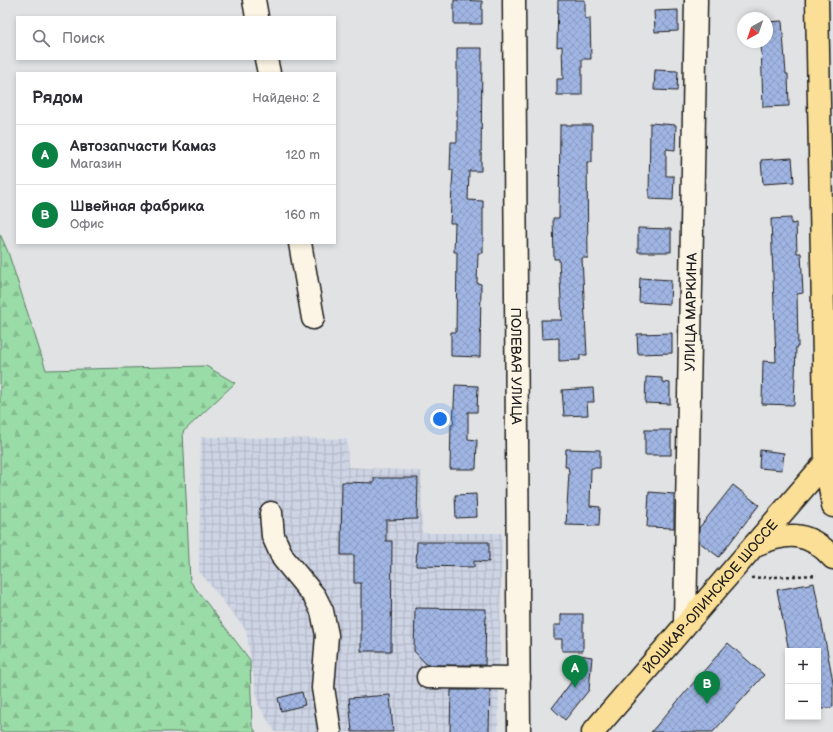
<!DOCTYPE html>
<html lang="ru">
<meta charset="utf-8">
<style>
body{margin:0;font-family:"Balsamiq Sans",sans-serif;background:#f2f2f3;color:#2b2b33}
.controls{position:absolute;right:12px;bottom:12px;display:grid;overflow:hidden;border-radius:0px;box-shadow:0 2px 6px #0003}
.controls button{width:36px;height:36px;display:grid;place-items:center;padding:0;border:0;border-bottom:1px solid #e1e1e2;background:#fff;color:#2b2b33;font:20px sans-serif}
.compass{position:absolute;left:737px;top:12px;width:36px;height:36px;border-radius:50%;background:#fff;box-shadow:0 2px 6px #0003;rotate:220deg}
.you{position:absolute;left:440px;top:419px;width:14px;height:14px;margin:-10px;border:3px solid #fff;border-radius:50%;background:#1a73e8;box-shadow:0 0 0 6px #1a73e833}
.badge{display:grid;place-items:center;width:26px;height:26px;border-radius:50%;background:#0b8043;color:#fff;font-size:13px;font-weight:700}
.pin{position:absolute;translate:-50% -33px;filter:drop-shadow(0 1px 2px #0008)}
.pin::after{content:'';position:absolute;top:21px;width:14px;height:12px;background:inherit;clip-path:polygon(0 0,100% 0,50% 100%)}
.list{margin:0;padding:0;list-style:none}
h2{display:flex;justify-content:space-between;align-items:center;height:52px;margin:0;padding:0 16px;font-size:17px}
h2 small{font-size:13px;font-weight:400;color:#7c7c81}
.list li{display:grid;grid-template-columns:26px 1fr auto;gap:12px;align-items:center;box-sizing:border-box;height:60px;padding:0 16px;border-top:1px solid #e1e1e2}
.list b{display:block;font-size:15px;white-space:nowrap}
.list p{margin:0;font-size:13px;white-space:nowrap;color:#7c7c81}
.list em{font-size:13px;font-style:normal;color:#7c7c81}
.icon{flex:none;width:22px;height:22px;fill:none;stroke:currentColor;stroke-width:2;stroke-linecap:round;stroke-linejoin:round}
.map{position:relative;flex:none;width:833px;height:732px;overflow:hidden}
.search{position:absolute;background:#fff;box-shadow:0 2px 6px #0003;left:16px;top:16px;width:320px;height:44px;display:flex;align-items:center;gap:10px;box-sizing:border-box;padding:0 14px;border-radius:0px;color:#7c7c81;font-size:15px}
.panel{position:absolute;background:#fff;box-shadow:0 2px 6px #0003;left:16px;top:72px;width:320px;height:172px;border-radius:0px}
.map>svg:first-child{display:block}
</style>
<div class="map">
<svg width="833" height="732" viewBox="0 0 833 732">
<defs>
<pattern id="industrial-grid" width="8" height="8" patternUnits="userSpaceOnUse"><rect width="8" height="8" fill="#cdd4e4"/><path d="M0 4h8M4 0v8" fill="none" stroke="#afb5c3"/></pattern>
<pattern id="forest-firs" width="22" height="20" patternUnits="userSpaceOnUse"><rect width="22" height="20" fill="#9adca7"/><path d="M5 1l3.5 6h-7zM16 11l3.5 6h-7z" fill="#84bc8f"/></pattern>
<pattern id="building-cross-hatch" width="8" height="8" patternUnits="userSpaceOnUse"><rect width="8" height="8" fill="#a0b5e3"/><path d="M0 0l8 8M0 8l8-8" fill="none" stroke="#899bc2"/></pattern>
</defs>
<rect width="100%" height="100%" fill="#e0e2e4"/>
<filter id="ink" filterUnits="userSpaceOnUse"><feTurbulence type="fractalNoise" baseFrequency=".025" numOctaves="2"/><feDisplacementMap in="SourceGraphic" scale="8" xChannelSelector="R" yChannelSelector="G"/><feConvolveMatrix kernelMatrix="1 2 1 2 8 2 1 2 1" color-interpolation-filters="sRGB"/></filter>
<g filter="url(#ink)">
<path fill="url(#industrial-grid)" d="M 201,437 L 347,439 L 348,467 L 421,471 L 422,533 L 502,533 L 498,732 L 275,732 L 258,704 L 246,630 L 199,571 Z"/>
<path fill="url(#forest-firs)" stroke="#5b7c62" d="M 0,234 L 8,252 L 46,370 L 206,366 L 235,383 L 183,432 L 190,581 L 250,660 L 252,726 L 256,732 L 0,732 Z"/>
<g fill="url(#building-cross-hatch)" stroke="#1c1c1c">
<path d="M 454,0 L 482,1 L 482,24 L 454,24 Z"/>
<path d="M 558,0 L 585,0 L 585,19 L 590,18 L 591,59 L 582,59 L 582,95 L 557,95 L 557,79 L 563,79 L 562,46 L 557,47 Z"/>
<path d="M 678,10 L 678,31 L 655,32 L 654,11 Z"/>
<path d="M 782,21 L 786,74 L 788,74 L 789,106 L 763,107 L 761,42 L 767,42 L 767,22 Z"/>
<path d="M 457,48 L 482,48 L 481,171 L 469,171 L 468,200 L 483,201 L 483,253 L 478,253 L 477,283 L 481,284 L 480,357 L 451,356 L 451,332 L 456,332 L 457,252 L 454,252 L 455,223 L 450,223 L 453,170 L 450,170 L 451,142 L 457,142 Z"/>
<path d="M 655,70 L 678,71 L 677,91 L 654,90 Z"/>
<path d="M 650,123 L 676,125 L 675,150 L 666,149 L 666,176 L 674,176 L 673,200 L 649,199 Z"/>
<path d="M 560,125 L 592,125 L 592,162 L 587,162 L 588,258 L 582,258 L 587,355 L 580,355 L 580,360 L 559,361 L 559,338 L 542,339 L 541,320 L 562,320 L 559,259 L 554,259 L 553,218 L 559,218 Z"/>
<path d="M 792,158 L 794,182 L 763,184 L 761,160 Z"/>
<path d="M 791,218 L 791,224 L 796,223 L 797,253 L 801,253 L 803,293 L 797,294 L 798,347 L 796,347 L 794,405 L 762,404 L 763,361 L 776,362 L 771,219 Z"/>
<path d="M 638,228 L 671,229 L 671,252 L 638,252 Z"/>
<path d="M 640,278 L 671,280 L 670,304 L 639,302 Z"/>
<path d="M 672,333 L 672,353 L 638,354 L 637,334 Z"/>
<path d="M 646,377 L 662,378 L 662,382 L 670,383 L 670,404 L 645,403 Z"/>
<path d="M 455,385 L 478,386 L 477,412 L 468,412 L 468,439 L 477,440 L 476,469 L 450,469 L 451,425 L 453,425 Z"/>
<path d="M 593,388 L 594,402 L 587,402 L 588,415 L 564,416 L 562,390 Z"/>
<rect x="645" y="430" width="26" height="25"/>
<path d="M 566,449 L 600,450 L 600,468 L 591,468 L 590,506 L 600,507 L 599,526 L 566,525 L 569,472 L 568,467 L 565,467 Z"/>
<path d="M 760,450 L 784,453 L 782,470 L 759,468 Z"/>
<path d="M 374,478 L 418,478 L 417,519 L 386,520 L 386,541 L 392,541 L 391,651 L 361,651 L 361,583 L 354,583 L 354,555 L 341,555 L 342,482 L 374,483 Z"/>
<path d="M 733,485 L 759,505 L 719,557 L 699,542 L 699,528 Z"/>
<path d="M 649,492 L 674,494 L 674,528 L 647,527 Z"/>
<path d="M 476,494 L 477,517 L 456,518 L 455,495 Z"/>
<path d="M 417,542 L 489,542 L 489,562 L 474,561 L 474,567 L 416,566 Z"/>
<path d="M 814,583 L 833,681 L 833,707 L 818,710 L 818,651 L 789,651 L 777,590 Z"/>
<path d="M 415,608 L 486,609 L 485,665 L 427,665 L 414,651 Z"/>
<path d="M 561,614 L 583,614 L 583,651 L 562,651 L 562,639 L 554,639 L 554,625 L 561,625 Z"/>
<path d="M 728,643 L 764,675 L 713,732 L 651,732 Z"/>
<path d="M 579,655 L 592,657 L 589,690 L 565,720 L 552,708 L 572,681 Z"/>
<path d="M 451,690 L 490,690 L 489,732 L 450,732 Z"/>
<path d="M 302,692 L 305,705 L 281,711 L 278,698 Z"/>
<path d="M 390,695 L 393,732 L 352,732 L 349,698 Z"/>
</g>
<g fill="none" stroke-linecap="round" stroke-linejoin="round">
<g stroke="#1c1c1c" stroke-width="25">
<g id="minor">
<path d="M 254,0 L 257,17"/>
<path id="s1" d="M 514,0 L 519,732"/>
<path d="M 266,59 L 269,73"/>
<path d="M 300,243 L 313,318"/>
<path d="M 271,513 L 273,536 L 283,558 L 315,597 L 322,611 L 327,635 L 323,688 L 330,732"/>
<path id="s2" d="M 685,624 L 696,0"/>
<path d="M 428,677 L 519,678"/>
</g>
</g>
<g stroke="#1c1c1c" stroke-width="25">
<g id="major">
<path d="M 817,0 L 826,462 L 833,506"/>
<path d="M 755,545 C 787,532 808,530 833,558"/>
<path id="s3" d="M 593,732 L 826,462"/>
</g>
</g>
<path stroke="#1c1c1c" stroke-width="2.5" stroke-dasharray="3 3" stroke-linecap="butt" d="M 751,578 L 817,575"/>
<use href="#minor" stroke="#fcf5e5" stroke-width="22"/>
<use href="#major" stroke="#fbdf96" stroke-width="22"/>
</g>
</g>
<g text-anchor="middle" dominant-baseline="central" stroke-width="3" stroke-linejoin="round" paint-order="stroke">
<g font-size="14" fill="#1c1c1c" stroke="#fcf5e5">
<text stroke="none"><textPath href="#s2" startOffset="312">УЛИЦА МАРКИНА</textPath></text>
<text stroke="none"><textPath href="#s1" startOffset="366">ПОЛЕВАЯ УЛИЦА</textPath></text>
<text stroke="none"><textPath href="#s3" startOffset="179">ЙОШКАР-ОЛИНСКОЕ ШОССЕ</textPath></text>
</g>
</g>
</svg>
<div class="controls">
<button>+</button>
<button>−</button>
</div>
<svg class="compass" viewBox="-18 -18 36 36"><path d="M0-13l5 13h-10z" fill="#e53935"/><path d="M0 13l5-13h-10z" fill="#7c7c81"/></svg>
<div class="you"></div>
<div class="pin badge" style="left:575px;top:688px">A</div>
<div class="pin badge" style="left:707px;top:704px">B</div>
<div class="search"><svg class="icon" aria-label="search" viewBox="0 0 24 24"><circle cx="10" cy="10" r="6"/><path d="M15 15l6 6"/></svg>Поиск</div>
<section class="panel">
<h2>Рядом<small>Найдено: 2</small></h2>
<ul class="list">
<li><span class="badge">A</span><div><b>Автозапчасти Камаз</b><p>Магазин</p></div><em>120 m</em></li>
<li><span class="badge">B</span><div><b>Швейная фабрика</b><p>Офис</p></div><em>160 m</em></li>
</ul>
</section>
</div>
